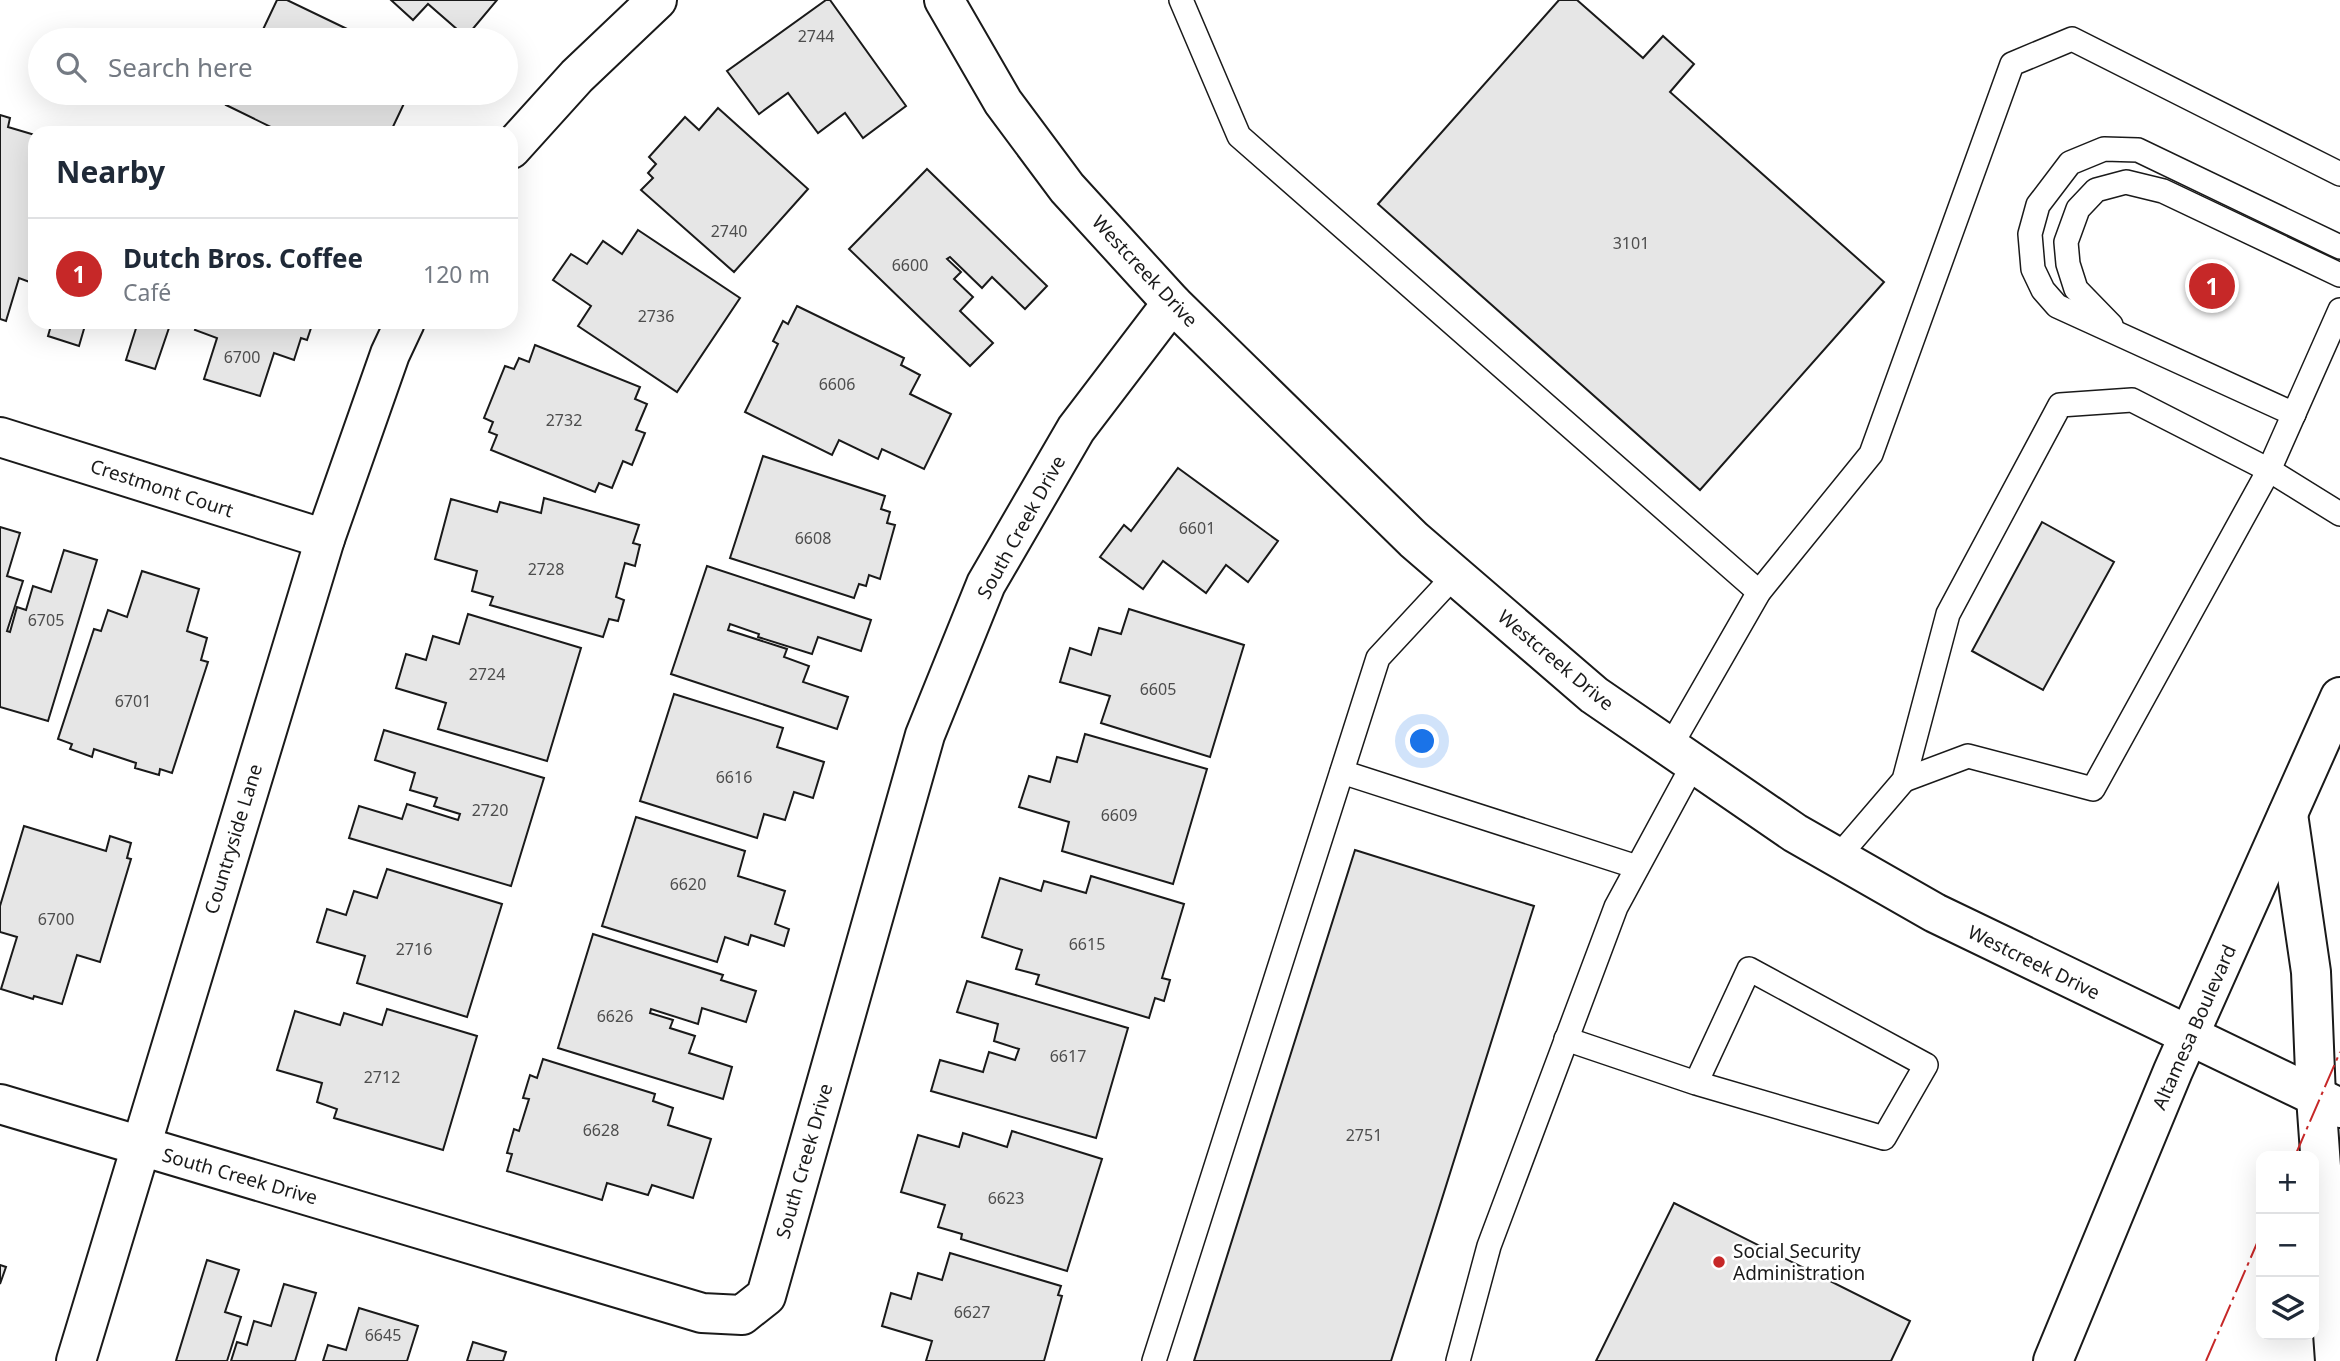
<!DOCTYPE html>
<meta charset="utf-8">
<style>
body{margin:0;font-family:"Noto Sans",sans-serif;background:#f6f6f7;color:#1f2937}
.controls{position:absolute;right:21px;bottom:21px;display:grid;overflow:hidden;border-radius:14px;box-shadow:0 7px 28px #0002}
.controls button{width:63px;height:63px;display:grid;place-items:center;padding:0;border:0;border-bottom:2px solid #e0e1e3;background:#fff;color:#1f2937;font:35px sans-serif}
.you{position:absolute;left:1423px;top:742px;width:24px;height:24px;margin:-18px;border:5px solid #fff;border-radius:50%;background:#1a73e8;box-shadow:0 0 0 10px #1a73e833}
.badge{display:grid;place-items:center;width:46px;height:46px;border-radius:50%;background:#c62828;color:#fff;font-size:23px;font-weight:700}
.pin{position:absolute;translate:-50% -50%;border:4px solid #fff;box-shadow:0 2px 7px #0006}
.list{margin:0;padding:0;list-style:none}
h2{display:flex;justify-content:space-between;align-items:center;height:91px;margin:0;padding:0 28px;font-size:30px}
h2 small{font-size:23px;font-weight:400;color:#747a83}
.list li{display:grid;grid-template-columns:46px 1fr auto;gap:21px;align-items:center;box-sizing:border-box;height:112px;padding:0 28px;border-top:2px solid #e0e1e3}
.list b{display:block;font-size:26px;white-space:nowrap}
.list p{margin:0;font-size:23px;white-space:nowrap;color:#747a83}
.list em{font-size:23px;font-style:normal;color:#747a83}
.icon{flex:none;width:38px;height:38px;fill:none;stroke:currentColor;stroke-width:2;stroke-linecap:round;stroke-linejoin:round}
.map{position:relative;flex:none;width:2340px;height:1361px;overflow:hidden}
.search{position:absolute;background:#fff;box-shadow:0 7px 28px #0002;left:28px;top:28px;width:490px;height:77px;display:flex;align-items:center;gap:18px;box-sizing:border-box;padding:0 24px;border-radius:38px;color:#747a83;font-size:26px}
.panel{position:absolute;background:#fff;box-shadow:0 7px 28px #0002;left:28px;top:126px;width:490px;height:203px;border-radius:21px}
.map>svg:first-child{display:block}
</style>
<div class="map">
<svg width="2340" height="1361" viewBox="0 0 2340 1361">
<rect width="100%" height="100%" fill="#fff"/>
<g fill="#e6e6e6" stroke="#1a1a1a" stroke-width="2">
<path d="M 277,0 L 287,0 L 370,40 L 258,40 Z"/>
<path d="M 391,0 L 497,0 L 466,37 L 428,4 L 413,20 Z"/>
<path d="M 826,0 L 830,0 L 906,106 L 863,138 L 845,113 L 818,133 L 788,93 L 759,114 L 727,71 Z"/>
<path d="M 1559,0 L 1577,0 L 1643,58 L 1663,36 L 1694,64 L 1670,92 L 1884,282 L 1700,490 L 1378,204 Z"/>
<path d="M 233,93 L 409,93 L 390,133 L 283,133 L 226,105 Z"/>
<path d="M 718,108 L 808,189 L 734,272 L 641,190 L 653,178 L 648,173 L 656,164 L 649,157 L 685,117 L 699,130 Z"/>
<path d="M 0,115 L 10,118 L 8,127 L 35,135 L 35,284 L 19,278 L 6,321 L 0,319 Z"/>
<path d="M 927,169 L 1047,286 L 1025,309 L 992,277 L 982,288 L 950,257 L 947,259 L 961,272 L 954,279 L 973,297 L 960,311 L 993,343 L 970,366 L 849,249 Z"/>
<path d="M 638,230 L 740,298 L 677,392 L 578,326 L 591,306 L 553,280 L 571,254 L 587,264 L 603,241 L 622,254 Z"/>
<path d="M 797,306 L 904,358 L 901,365 L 920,375 L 910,394 L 951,414 L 924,469 L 882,449 L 878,459 L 839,440 L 832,455 L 745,412 L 778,344 L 773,341 L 783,321 L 788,324 Z"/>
<path d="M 52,322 L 86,322 L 79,346 L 48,336 Z"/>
<path d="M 138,322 L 171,322 L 155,369 L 126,360 Z"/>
<path d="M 198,322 L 313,322 L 307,340 L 301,338 L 294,360 L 274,353 L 260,396 L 204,379 L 217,338 L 195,330 Z"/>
<path d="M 535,345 L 640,387 L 635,399 L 647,404 L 636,430 L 645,433 L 632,465 L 623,461 L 612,488 L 599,483 L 595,492 L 491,450 L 497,435 L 489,432 L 493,422 L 484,418 L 505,366 L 514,369 L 519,358 L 529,362 Z"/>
<path d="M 763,456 L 885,496 L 881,509 L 890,512 L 887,523 L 895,525 L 880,579 L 869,575 L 866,586 L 859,584 L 854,598 L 730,558 Z"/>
<path d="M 1178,468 L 1278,541 L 1248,582 L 1226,565 L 1206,593 L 1163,561 L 1143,589 L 1100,557 L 1124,525 L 1131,531 Z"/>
<path d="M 544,498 L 639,525 L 633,543 L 640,545 L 635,566 L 625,563 L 616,597 L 624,600 L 618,621 L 609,619 L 603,637 L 490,605 L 493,597 L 472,591 L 477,571 L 435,559 L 451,499 L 497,512 L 500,502 L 541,513 Z"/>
<path d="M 2042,522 L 2114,562 L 2043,690 L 1972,651 Z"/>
<path d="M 0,527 L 20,533 L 7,576 L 23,581 L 7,631 L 10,632 L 17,607 L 26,610 L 33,586 L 51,592 L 64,550 L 97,560 L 48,721 L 0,707 Z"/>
<path d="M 707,566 L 871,620 L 861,651 L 818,637 L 812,654 L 758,637 L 759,634 L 730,624 L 728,630 L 787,649 L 784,657 L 809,666 L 803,682 L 848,697 L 837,729 L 671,674 Z"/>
<path d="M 142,571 L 199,589 L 187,631 L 207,638 L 201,660 L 208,662 L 172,773 L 160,769 L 159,775 L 135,768 L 136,763 L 94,749 L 92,757 L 70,749 L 72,744 L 58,739 L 94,629 L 101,631 L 108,610 L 127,617 Z"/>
<path d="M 1129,609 L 1244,645 L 1210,757 L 1101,723 L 1110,696 L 1060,682 L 1070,648 L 1091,655 L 1099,628 L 1121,634 Z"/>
<path d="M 468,614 L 581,648 L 547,761 L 438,729 L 446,703 L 396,688 L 406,654 L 426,660 L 433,636 L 459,644 Z"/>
<path d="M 674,694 L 783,728 L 777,747 L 824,762 L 813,798 L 794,792 L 785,820 L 764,814 L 757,838 L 640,801 Z"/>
<path d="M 384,730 L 544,778 L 511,886 L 349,838 L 359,806 L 402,819 L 407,804 L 458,820 L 460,814 L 434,806 L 437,798 L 410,790 L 415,773 L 375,760 Z"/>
<path d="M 1085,734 L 1207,769 L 1173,884 L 1062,851 L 1069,822 L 1019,807 L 1029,776 L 1050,782 L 1057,757 L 1077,762 Z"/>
<path d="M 636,817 L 745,851 L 738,876 L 785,891 L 775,924 L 789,929 L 784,946 L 751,935 L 748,945 L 725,937 L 717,962 L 602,926 Z"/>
<path d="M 24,826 L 106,851 L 110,836 L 131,843 L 127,858 L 131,859 L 100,962 L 77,955 L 62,1004 L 34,996 L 33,999 L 1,989 L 17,937 L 0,932 L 0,906 Z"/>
<path d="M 1355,850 L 1534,906 L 1533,909 L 1391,1361 L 1194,1361 Z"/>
<path d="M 387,869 L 502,904 L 467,1017 L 357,983 L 365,956 L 317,942 L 327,909 L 346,915 L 354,891 L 377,898 Z"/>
<path d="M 1091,876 L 1184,904 L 1162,978 L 1170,980 L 1164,1001 L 1155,998 L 1149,1018 L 1036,984 L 1039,975 L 1016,969 L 1022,950 L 982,937 L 1000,878 L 1041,891 L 1044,881 L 1086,893 Z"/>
<path d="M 593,934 L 723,975 L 721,980 L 756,991 L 746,1022 L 702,1008 L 698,1024 L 651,1009 L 650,1013 L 673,1020 L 670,1028 L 695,1036 L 689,1053 L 732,1067 L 723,1099 L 558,1048 Z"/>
<path d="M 967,981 L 1128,1028 L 1096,1138 L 931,1091 L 940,1060 L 983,1072 L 989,1052 L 1015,1060 L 1019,1049 L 994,1041 L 998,1024 L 957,1012 Z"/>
<path d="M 387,1009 L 477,1036 L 443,1150 L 334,1118 L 337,1109 L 317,1102 L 322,1083 L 277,1070 L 295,1011 L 340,1025 L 344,1013 L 382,1025 Z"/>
<path d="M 543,1059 L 655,1094 L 653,1101 L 673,1108 L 668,1125 L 711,1139 L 693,1198 L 652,1185 L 648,1195 L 607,1183 L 602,1200 L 507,1171 L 512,1154 L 507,1153 L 514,1129 L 519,1131 L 529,1099 L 523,1098 L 530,1075 L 537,1078 Z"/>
<path d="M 1012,1131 L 1102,1159 L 1067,1271 L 961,1239 L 962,1234 L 938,1227 L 945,1205 L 901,1192 L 918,1135 L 959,1147 L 963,1133 L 1007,1147 Z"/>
<path d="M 1674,1203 L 1910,1321 L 1891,1361 L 1596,1361 Z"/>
<path d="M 950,1253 L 1061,1286 L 1058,1295 L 1062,1296 L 1044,1361 L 926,1361 L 932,1341 L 882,1326 L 891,1293 L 911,1299 L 918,1273 L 942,1280 Z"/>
<path d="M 207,1260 L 239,1270 L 225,1312 L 241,1317 L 227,1361 L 176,1361 Z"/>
<path d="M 0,1265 L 6,1267 L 0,1284 Z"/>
<path d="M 284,1284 L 316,1293 L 295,1361 L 231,1361 L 237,1342 L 247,1345 L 254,1321 L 271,1326 Z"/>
<path d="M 359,1308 L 418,1326 L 407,1361 L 323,1361 L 328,1345 L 346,1350 Z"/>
<path d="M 473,1342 L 506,1352 L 503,1361 L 467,1361 Z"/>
</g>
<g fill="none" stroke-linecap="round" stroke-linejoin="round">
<g stroke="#1a1a1a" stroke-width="26">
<g id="lane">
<path d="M 1181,0 L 1239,136 L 1759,592"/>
<path d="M 2111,325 L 2076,289 L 2068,264 L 2066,242 L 2078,209 L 2096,190 L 2126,182 L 2163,191 L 2340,275"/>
<path d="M 2294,414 L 2057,306 L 2043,290 L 2033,269 L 2030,234 L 2038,205 L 2070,163 L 2104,149 L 2138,150 L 2340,247"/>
<path d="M 1670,747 L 1759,592 L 1871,454 L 2012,64 L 2072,39 L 2340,174"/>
<path d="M 1342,772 L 1637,867"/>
<path d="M 1904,780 L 1968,756 L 2093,789 L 2269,470 L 2340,310"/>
<path d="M 1838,857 L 1904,780 L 1948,614 L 2060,405 L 2132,400 L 2269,470 L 2340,514"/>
<path d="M 1566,1039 L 1696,1083 L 1884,1138 L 1926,1065 L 1749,969 L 1696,1083"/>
<path d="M 1154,1361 L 1378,658 L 1455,575"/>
<path d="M 1458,1361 L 1489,1246 L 1616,907 L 1694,763"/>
</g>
</g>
<g stroke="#1a1a1a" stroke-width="42">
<g id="street">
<path d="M 511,149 L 577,76 L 657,0"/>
<path d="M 0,437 L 325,539"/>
<path d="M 0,1104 L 702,1313 L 742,1315 L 766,1296 L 925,735 L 986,584 L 1076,429 L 1172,303"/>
<path d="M 76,1361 L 325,539 L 390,354 L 405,322"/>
</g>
</g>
<g stroke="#1a1a1a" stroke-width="42">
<g id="secondary">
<path d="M 944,0 L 1003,102 L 1067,188 L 1172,303 L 1414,540 L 1594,695 L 1795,833 L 1935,913 L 2340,1108"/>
<path d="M 2288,814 L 2311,972 L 2316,1097 L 2335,1361"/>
<path d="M 2053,1361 L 2173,1071 L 2340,697"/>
</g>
</g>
<use href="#lane" stroke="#fff" stroke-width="23"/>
<use href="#street" stroke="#fff" stroke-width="38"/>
<use href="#secondary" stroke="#fff" stroke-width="38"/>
<g stroke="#c62828" stroke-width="2" stroke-dasharray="24 5 3.5 5" stroke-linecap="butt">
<path d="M 2295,1156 L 2340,1052"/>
<path d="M 2206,1361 L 2261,1234"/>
</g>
</g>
<circle fill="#c62828" stroke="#fff" stroke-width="2.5" cx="1719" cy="1262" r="7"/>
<g text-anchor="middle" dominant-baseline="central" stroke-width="5" stroke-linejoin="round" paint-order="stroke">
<g font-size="16" fill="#4d4d4d">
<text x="816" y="36">2744</text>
<text x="729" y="231">2740</text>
<text x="1631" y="243">3101</text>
<text x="910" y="265">6600</text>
<text x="656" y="316">2736</text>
<text x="242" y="357">6700</text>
<text x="837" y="384">6606</text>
<text x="564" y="420">2732</text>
<text x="1197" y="528">6601</text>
<text x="813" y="538">6608</text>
<text x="546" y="569">2728</text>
<text x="46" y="620">6705</text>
<text x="487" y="674">2724</text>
<text x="1158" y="689">6605</text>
<text x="133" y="701">6701</text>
<text x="734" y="777">6616</text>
<text x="490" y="810">2720</text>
<text x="1119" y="815">6609</text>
<text x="688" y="884">6620</text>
<text x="56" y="919">6700</text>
<text x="1087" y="944">6615</text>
<text x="414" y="949">2716</text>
<text x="615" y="1016">6626</text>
<text x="1068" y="1056">6617</text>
<text x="382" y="1077">2712</text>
<text x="601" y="1130">6628</text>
<text x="1364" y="1135">2751</text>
<text x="1006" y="1198">6623</text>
<text x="972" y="1312">6627</text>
<text x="383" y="1335">6645</text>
</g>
<g font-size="19" fill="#1a1a1a" stroke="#fff">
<text transform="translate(1145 271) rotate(47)">Westcreek Drive</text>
<text transform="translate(162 488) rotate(18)">Crestmont Court</text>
<text transform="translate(1021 527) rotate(-61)">South Creek Drive</text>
<text transform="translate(1556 660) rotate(40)">Westcreek Drive</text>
<text transform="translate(233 839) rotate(-73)">Countryside Lane</text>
<text transform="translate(2034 962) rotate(26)">Westcreek Drive</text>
<text transform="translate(2194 1027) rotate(-66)">Altamesa Boulevard</text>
<text transform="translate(804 1161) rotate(-74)">South Creek Drive</text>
<text transform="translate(240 1176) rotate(16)">South Creek Drive</text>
</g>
<g font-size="19" fill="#1a1a1a" stroke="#fff" text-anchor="start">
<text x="1733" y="1251">Social Security<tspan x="1733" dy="22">Administration</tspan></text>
</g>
</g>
</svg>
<div class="controls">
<button>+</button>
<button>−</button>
<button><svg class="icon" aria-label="layers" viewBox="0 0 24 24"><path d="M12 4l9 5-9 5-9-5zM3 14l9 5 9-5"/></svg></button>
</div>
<div class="you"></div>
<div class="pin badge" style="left:2212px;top:286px">1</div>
<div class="search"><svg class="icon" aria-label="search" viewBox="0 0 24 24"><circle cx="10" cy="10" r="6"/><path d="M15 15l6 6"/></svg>Search here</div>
<section class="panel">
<h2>Nearby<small></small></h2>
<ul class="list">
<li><span class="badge">1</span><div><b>Dutch Bros. Coffee</b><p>Café</p></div><em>120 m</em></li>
</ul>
</section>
</div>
